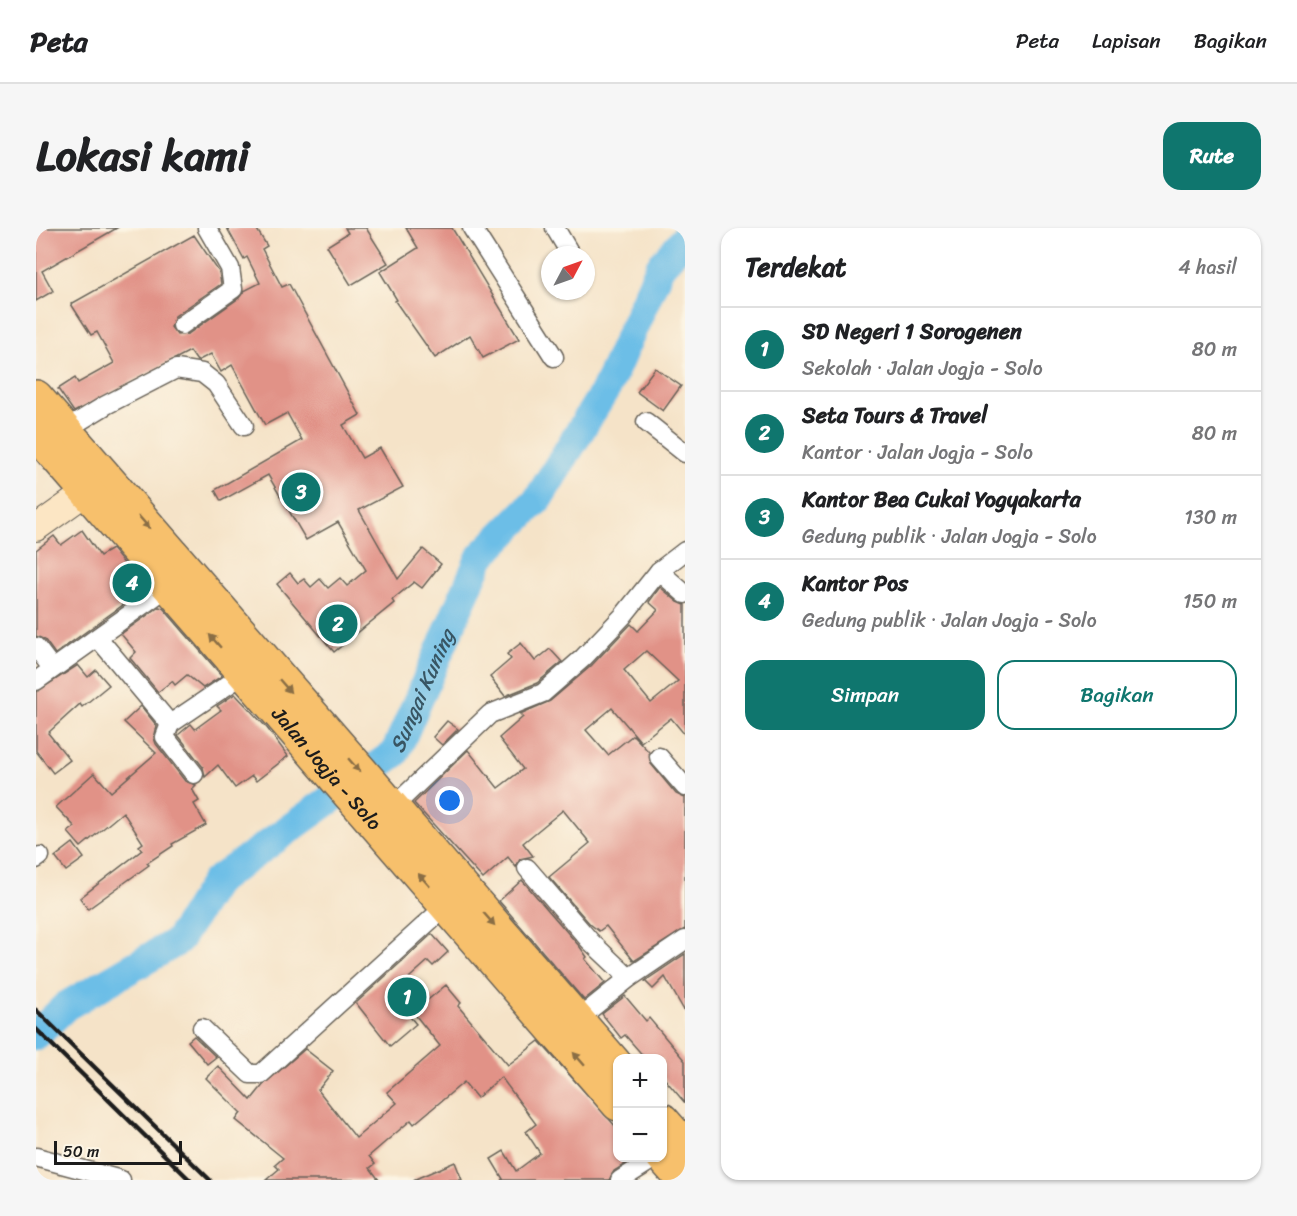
<!DOCTYPE html>
<html lang="id">
<meta charset="utf-8">
<style>
body{margin:0;font-family:Sriracha,sans-serif;background:#f6f6f6;color:#202124}
.controls{position:absolute;right:18px;bottom:18px;display:grid;overflow:hidden;border-radius:12px;box-shadow:0 2px 4px #0004}
.controls button{width:54px;height:54px;display:grid;place-items:center;padding:0;border:0;border-bottom:2px solid #e0e0e0;background:#fff;color:#202124;font:30px sans-serif}
.compass{position:absolute;left:505px;top:18px;width:54px;height:54px;border-radius:50%;background:#fff;box-shadow:0 2px 4px #0004;rotate:49deg}
.scale{position:absolute;left:18px;bottom:15px;width:128px;box-sizing:border-box;padding-left:6px;border:3px solid #1c1c1c;border-top:0;font-size:16px;line-height:21px;white-space:nowrap;color:#1c1c1c;-webkit-text-stroke:4px #fcf5e5;paint-order:stroke}
.you{position:absolute;left:414px;top:573px;width:21px;height:21px;margin:-15px;border:4px solid #fff;border-radius:50%;background:#1a73e8;box-shadow:0 0 0 9px #1a73e833}
.badge{display:grid;place-items:center;width:39px;height:39px;border-radius:50%;background:#0f766e;color:#fff;font-size:20px;font-weight:700}
.pin{position:absolute;translate:-50% -50%;border:3px solid #fff;box-shadow:0 2px 6px #0006}
.list{margin:0;padding:0;list-style:none}
h2{display:flex;justify-content:space-between;align-items:center;height:78px;margin:0;padding:0 24px;font-size:26px}
h2 small{font-size:20px;font-weight:400;color:#757577}
.list li{display:grid;grid-template-columns:39px 1fr auto;gap:18px;align-items:center;box-sizing:border-box;height:84px;padding:0 24px;border-top:2px solid #e0e0e0}
.list b{display:block;font-size:22px;white-space:nowrap}
.list p{margin:0;font-size:20px;white-space:nowrap;color:#757577}
.list em{font-size:20px;font-style:normal;color:#757577}
.actions{display:flex;gap:12px;padding:18px 24px}
.actions a{flex:1;padding:14px 0;border:2px solid #0f766e;border-radius:18px;text-align:center;font-size:21px;color:#0f766e}
.actions .main{background:#0f766e;color:#fff}
.map{position:relative;flex:none;width:649px;height:952px;overflow:hidden;border-radius:18px}
header{display:flex;align-items:center;gap:36px;box-sizing:border-box;height:84px;padding:0 30px;background:#fff;border-bottom:2px solid #e0e0e0}
header strong{font-size:28px}
nav{display:flex;gap:33px;margin-inline-start:auto;font-size:21px}
.intro{display:flex;align-items:center;justify-content:space-between;box-sizing:border-box;height:144px;padding:0 36px}
h1{margin:0;font-size:42px}
.button{padding:15px 27px;border-radius:18px;background:#0f766e;color:#fff;font-size:21px;font-weight:700}
main{display:flex;gap:36px;padding:0 36px}
aside{flex:1;background:#fff;border-radius:18px;box-shadow:0 2px 4px #0004}
.map>svg:first-child{display:block}
</style>
<header>
<strong>Peta</strong>
<nav><a>Peta</a><a>Lapisan</a><a>Bagikan</a></nav>
</header>
<div class="intro"><h1>Lokasi kami</h1><a class="button">Rute</a></div>
<main>
<div class="map">
<svg width="649" height="952" viewBox="0 0 649 952">
<rect width="100%" height="100%" fill="#fcf5e5"/>
<filter id="ink" filterUnits="userSpaceOnUse"><feTurbulence type="fractalNoise" baseFrequency=".0167" numOctaves="2"/><feDisplacementMap in="SourceGraphic" scale="12" xChannelSelector="R" yChannelSelector="G"/><feConvolveMatrix kernelMatrix="1 2 1 2 8 2 1 2 1" color-interpolation-filters="sRGB"/></filter>
<filter id="wash" filterUnits="userSpaceOnUse"><feTurbulence type="fractalNoise" baseFrequency=".008" numOctaves="4" result="noise"/><feDisplacementMap in="SourceGraphic" scale="24" xChannelSelector="R" yChannelSelector="G"/><feGaussianBlur stdDeviation="1.35" result="paint"/><feColorMatrix in="noise" values="0 0 0 0 0 0 0 0 0 0 0 0 0 0 0 0 0 1.4 0 .05"/><feComposite in="paint" operator="in"/></filter>
<g filter="url(#wash)">
<rect width="100%" height="100%" fill="#f5e3c8"/>
<g fill="none" stroke-linecap="round" stroke-linejoin="round">
<path stroke="#6cbee7" stroke-width="30" id="s1" d="M 0,807 L 30,778 L 142,713 L 179,654 L 359,525 L 445,328 L 502,271 L 571,159 L 624,39 L 649,10"/>
</g>
<g id="blocks">
<g fill="#e19287" fill-rule="evenodd">
<path d="M 0,0 L 81,0 L 6,43 L 17,63 L 0,73 Z"/>
<path d="M 191,0 L 220,0 L 231,18 L 226,21 L 246,59 L 253,56 L 324,187 L 307,197 L 326,230 L 344,220 L 367,259 L 323,282 L 362,351 L 387,321 L 405,336 L 386,360 L 378,354 L 356,372 L 358,375 L 298,424 L 241,356 L 254,345 L 262,355 L 268,351 L 275,359 L 284,351 L 292,360 L 304,350 L 311,358 L 330,342 L 302,294 L 270,312 L 232,247 L 185,273 L 179,262 L 266,212 L 251,185 L 229,197 L 196,137 L 185,144 L 175,126 L 161,133 L 154,123 L 38,184 L 22,161 L 39,150 L 42,155 L 78,135 L 61,104 L 55,107 L 35,76 L 158,7 L 183,44 L 185,56 L 139,88 L 135,99 L 141,107 L 152,106 L 203,70 L 208,63 L 224,55 L 211,29 L 208,31 Z"/>
<path d="M 309,0 L 330,0 L 352,35 L 315,57 L 291,18 L 312,5 Z"/>
<path d="M 370,0 L 416,0 L 483,111 L 447,130 L 434,107 L 399,130 L 359,73 L 361,72 L 344,44 L 382,20 Z"/>
<path d="M 619,140 L 645,158 L 627,183 L 601,164 Z"/>
<path d="M 46,302 L 64,328 L 76,321 L 109,361 L 19,426 L 9,412 L 0,408 L 0,322 L 18,308 L 25,317 Z"/>
<path d="M 624,359 L 642,374 L 649,377 L 649,507 L 635,490 L 605,514 L 576,480 L 550,502 L 572,527 L 597,507 L 613,524 L 615,536 L 640,566 L 649,570 L 649,701 L 598,733 L 570,698 L 563,703 L 554,696 L 513,649 L 554,615 L 527,582 L 487,615 L 497,628 L 484,631 L 480,639 L 472,629 L 447,651 L 378,575 L 432,522 L 462,560 L 487,541 L 463,510 L 487,489 L 484,486 L 514,473 L 555,438 L 595,396 L 602,403 L 622,382 L 613,374 ZM 610,423 L 642,453 L 615,475 L 588,442 Z"/>
<path d="M 123,379 L 127,380 L 186,448 L 167,460 L 151,447 L 139,457 L 136,453 L 122,464 L 94,430 L 100,424 L 85,406 Z"/>
<path d="M 485,415 L 499,433 L 514,421 L 526,434 L 501,455 L 469,468 L 454,449 L 475,431 L 471,426 Z"/>
<path d="M 42,437 L 52,449 L 60,442 L 73,457 L 46,479 L 44,476 L 12,505 L 34,532 L 17,545 L 0,523 L 0,464 Z"/>
<path d="M 199,466 L 231,500 L 252,528 L 220,553 L 216,548 L 199,560 L 182,537 L 169,549 L 167,539 L 142,507 L 155,496 L 159,501 L 185,482 L 181,478 Z"/>
<path d="M 105,478 L 121,498 L 118,510 L 120,516 L 149,553 L 160,557 L 156,561 L 163,573 L 158,576 L 170,597 L 136,616 L 137,618 L 111,635 L 113,637 L 52,681 L 44,670 L 106,622 L 103,618 L 107,615 L 87,584 L 45,619 L 32,604 L 39,599 L 20,579 L 58,545 L 75,564 L 120,525 L 88,494 Z"/>
<path d="M 411,493 L 422,501 L 406,517 L 397,509 Z"/>
<path d="M 37,615 L 48,630 L 30,643 L 19,629 Z"/>
<path d="M 486,652 L 544,719 L 551,729 L 549,731 L 569,755 L 548,772 L 463,673 Z"/>
<path d="M 396,706 L 412,724 L 397,738 L 392,733 L 355,766 L 380,796 L 354,818 L 320,775 Z"/>
<path d="M 649,726 L 649,784 L 629,749 L 617,761 L 609,753 Z"/>
<path d="M 410,757 L 425,775 L 422,778 L 472,837 L 503,813 L 582,901 L 582,930 L 599,930 L 578,943 L 573,952 L 465,952 L 467,951 L 455,931 L 468,923 L 480,943 L 504,925 L 490,904 L 500,896 L 465,849 L 441,870 L 428,854 L 378,896 L 375,892 L 333,928 L 339,936 L 334,940 L 343,952 L 230,952 L 243,941 L 239,937 L 247,930 L 200,892 L 205,885 L 170,850 L 182,838 L 215,872 L 228,856 L 269,821 L 297,843 L 282,862 L 320,910 L 361,875 L 351,864 L 404,818 L 377,784 Z"/>
<path d="M 589,768 L 610,793 L 613,790 L 649,833 L 649,875 L 627,849 L 627,831 L 610,831 L 589,807 L 585,810 L 566,786 Z"/>
<path d="M 158,808 L 180,829 L 171,836 L 152,813 Z"/>
<path d="M 419,934 L 426,952 L 377,952 Z"/>
</g>
</g>
</g>
<g filter="url(#ink)">
<use href="#blocks" fill-opacity="0" stroke="#686258" stroke-width="1.5"/>
<g fill="none" stroke-linecap="round" stroke-linejoin="round">
<g stroke="#686258" stroke-width="21">
<g id="street">
<path d="M 436,0 L 518,129"/>
<path d="M 519,0 L 535,27"/>
<path d="M 146,97 L 197,61 L 194,40 L 171,0"/>
<path d="M 610,194 L 649,225"/>
<path d="M 29,202 L 70,177 L 140,141 L 166,145 L 180,156 L 208,198"/>
<path d="M 623,343 L 649,366"/>
<path d="M 62,410 L 134,496"/>
<path d="M 0,419 L 16,440"/>
<path d="M 0,453 L 132,359"/>
<path d="M 623,529 L 649,559"/>
<path d="M 158,546 L 129,509 L 134,496 L 208,446"/>
<path d="M 356,580 L 454,486 L 507,465 L 547,430 L 587,388 L 623,343 L 649,323"/>
<path d="M 0,631 L 4,628"/>
<path d="M 491,640 L 554,713 L 593,750"/>
<path d="M 541,792 L 593,750 L 649,712"/>
<path d="M 166,800 L 214,846 L 225,846 L 411,677"/>
<path d="M 0,929 L 85,952"/>
<path d="M 584,952 L 619,930"/>
</g>
</g>
<g stroke="#686258" stroke-width="28">
<path id="secondary" d="M 0,300 L 66,253"/>
</g>
<g stroke="#686258" stroke-width="36">
<g id="highway">
<path d="M 0,169 L 582,839"/>
<path id="s2" d="M 0,205 L 582,876"/>
<path d="M 626,892 L 649,918"/>
<path d="M 626,928 L 647,952"/>
</g>
</g>
<use href="#street" stroke="#fff" stroke-width="18"/>
<use href="#secondary" stroke="#fce6c4" stroke-width="26"/>
<use href="#highway" stroke="#f7c06c" stroke-width="33"/>
<g stroke="#1c1c1c" stroke-width="4.5">
<path d="M 0,782 L 174,952"/>
<path d="M 0,801 L 154,952"/>
</g>
</g>
<defs><path id="oneway-solid" d="M-6-.8H1V-3.2L6.5 0L1 3.2V.8H-6Z" transform="scale(1.5)"/></defs>
<g fill="#8a6e44">
<use href="#oneway-solid" transform="translate(108 294) rotate(49)"/>
<use href="#oneway-solid" transform="translate(179 413) rotate(-131)"/>
<use href="#oneway-solid" transform="translate(249 458) rotate(49)"/>
<use href="#oneway-solid" transform="translate(318 537) rotate(49)"/>
<use href="#oneway-solid" transform="translate(388 652) rotate(-132)"/>
<use href="#oneway-solid" transform="translate(453 691) rotate(49)"/>
<use href="#oneway-solid" transform="translate(543 831) rotate(-131)"/>
</g>
</g>
<g text-anchor="middle" dominant-baseline="central" stroke-width="4.5" stroke-linejoin="round" paint-order="stroke">
<g font-size="20" fill="#1c1c1c" stroke="#fcf5e5">
<text stroke="none"><textPath href="#s2" startOffset="444">Jalan Jogja - Solo</textPath></text>
</g>
<g font-size="21" font-style="italic" fill="#385563" stroke="#fcf5e5">
<text stroke="none"><textPath href="#s1" startOffset="530">Sungai Kuning</textPath></text>
</g>
</g>
</svg>
<div class="controls">
<button>+</button>
<button>−</button>
</div>
<svg class="compass" viewBox="-18 -18 36 36"><path d="M0-13l5 13h-10z" fill="#e53935"/><path d="M0 13l5-13h-10z" fill="#757577"/></svg>
<div class="scale">50 m</div>
<div class="you"></div>
<div class="pin badge" style="left:371px;top:769px">1</div>
<div class="pin badge" style="left:302px;top:396px">2</div>
<div class="pin badge" style="left:265px;top:264px">3</div>
<div class="pin badge" style="left:96px;top:355px">4</div>
</div>
<aside>
<h2>Terdekat<small>4 hasil</small></h2>
<ul class="list">
<li><span class="badge">1</span><div><b>SD Negeri 1 Sorogenen</b><p>Sekolah · Jalan Jogja - Solo</p></div><em>80 m</em></li>
<li><span class="badge">2</span><div><b>Seta Tours &amp; Travel</b><p>Kantor · Jalan Jogja - Solo</p></div><em>80 m</em></li>
<li><span class="badge">3</span><div><b>Kantor Bea Cukai Yogyakarta</b><p>Gedung publik · Jalan Jogja - Solo</p></div><em>130 m</em></li>
<li><span class="badge">4</span><div><b>Kantor Pos</b><p>Gedung publik · Jalan Jogja - Solo</p></div><em>150 m</em></li>
</ul>
<div class="actions"><a class="main">Simpan</a><a>Bagikan</a></div>
</aside>
</main>
